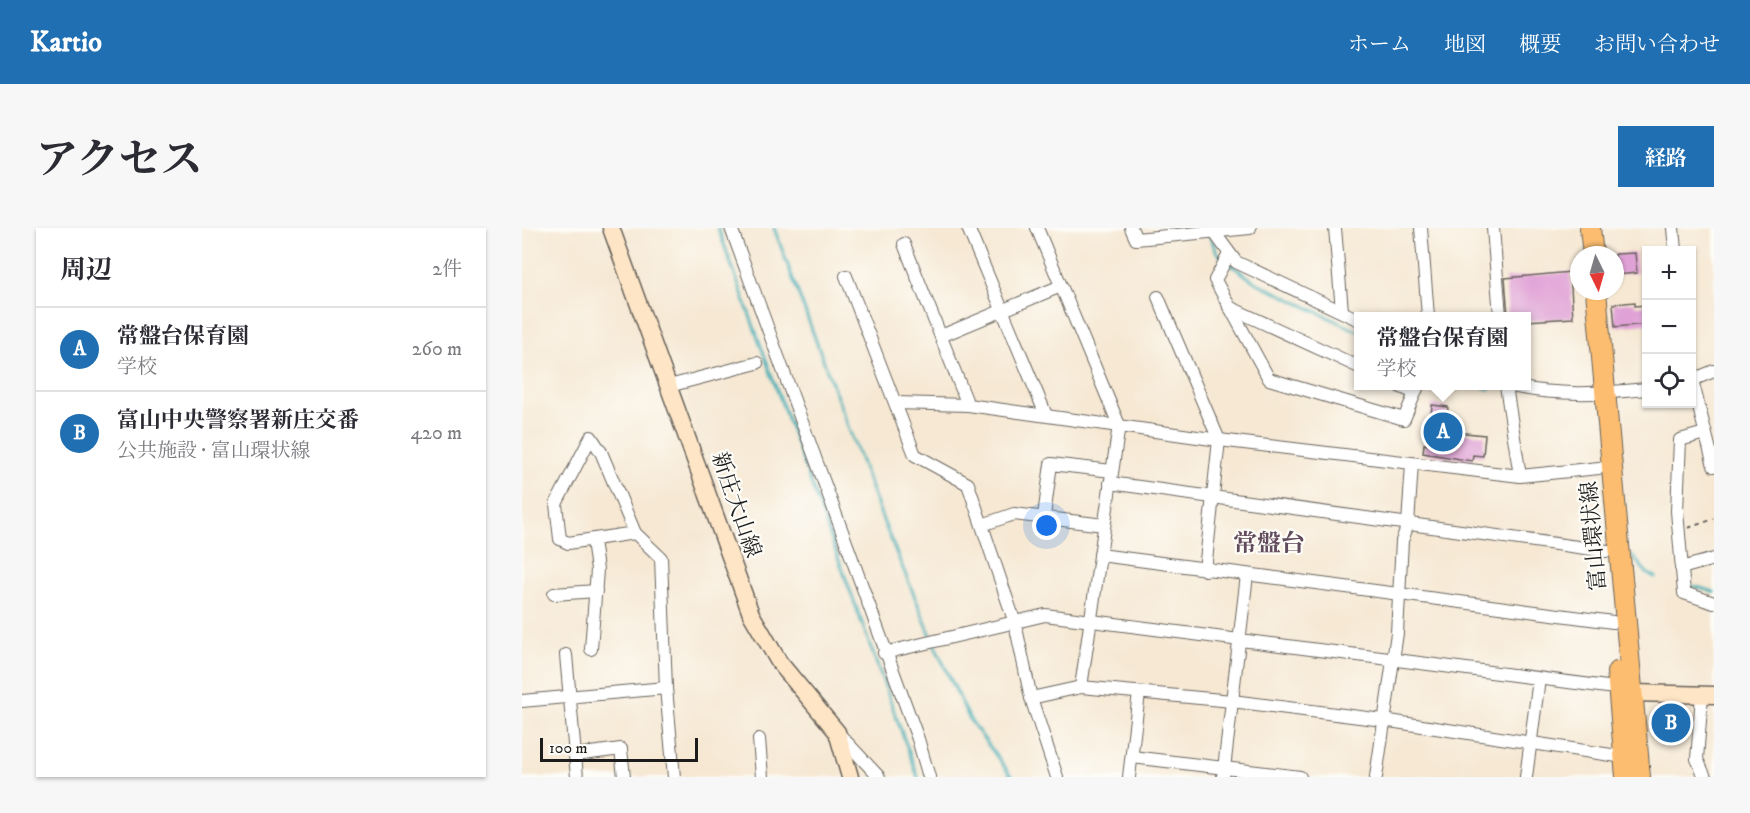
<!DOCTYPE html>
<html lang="ja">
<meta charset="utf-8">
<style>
body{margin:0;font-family:"IM FELL DW Pica","Noto Serif JP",serif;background:#f7f7f7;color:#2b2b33}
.controls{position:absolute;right:18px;top:18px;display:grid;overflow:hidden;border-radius:0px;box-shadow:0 2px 4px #0004}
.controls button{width:54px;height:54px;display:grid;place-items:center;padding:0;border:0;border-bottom:2px solid #e1e1e2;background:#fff;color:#2b2b33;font:30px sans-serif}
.compass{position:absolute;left:1048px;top:18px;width:54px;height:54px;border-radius:50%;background:#fff;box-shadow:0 2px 4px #0004;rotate:175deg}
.scale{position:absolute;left:18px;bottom:15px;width:158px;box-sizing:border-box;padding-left:6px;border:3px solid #1c1c1c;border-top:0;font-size:16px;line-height:21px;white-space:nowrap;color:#1c1c1c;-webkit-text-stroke:4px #fdfcf7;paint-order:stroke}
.you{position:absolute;left:525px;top:298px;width:21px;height:21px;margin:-15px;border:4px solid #fff;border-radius:50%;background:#1a73e8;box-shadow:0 0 0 9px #1a73e833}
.badge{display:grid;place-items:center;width:39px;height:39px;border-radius:50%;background:#1f6fb2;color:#fff;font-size:20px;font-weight:700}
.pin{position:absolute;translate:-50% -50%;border:3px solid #fff;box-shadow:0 2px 6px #0006}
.popup{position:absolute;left:832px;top:84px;width:177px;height:78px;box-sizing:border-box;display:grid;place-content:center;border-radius:0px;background:#fff;filter:drop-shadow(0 2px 4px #0005);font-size:20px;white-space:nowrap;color:#7c7c81}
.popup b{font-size:22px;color:#2b2b33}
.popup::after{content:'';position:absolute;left:50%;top:100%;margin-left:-12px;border:12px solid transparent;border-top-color:#fff}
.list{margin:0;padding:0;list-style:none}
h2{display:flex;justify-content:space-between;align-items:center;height:78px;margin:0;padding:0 24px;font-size:26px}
h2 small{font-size:20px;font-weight:400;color:#7c7c81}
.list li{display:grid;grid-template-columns:39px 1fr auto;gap:18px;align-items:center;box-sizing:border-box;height:84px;padding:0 24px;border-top:2px solid #e1e1e2}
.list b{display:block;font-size:22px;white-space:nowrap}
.list p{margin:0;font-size:20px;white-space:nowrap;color:#7c7c81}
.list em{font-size:20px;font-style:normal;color:#7c7c81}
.icon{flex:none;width:33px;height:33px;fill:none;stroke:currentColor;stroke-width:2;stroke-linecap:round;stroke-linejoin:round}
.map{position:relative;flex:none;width:1192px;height:549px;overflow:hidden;border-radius:0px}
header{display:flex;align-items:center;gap:36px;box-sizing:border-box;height:84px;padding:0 30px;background:#1f6fb2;color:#fff}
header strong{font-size:28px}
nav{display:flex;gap:33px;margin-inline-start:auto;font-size:21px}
.intro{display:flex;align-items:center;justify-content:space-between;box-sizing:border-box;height:144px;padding:0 36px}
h1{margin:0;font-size:42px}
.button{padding:15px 27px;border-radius:0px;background:#1f6fb2;color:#fff;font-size:21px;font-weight:700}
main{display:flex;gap:36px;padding:0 36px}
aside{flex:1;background:#fff;border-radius:0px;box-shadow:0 2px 4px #0004}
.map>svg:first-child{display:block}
</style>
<header>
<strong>Kartio</strong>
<nav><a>ホーム</a><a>地図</a><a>概要</a><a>お問い合わせ</a></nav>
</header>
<div class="intro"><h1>アクセス</h1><a class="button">経路</a></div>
<main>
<aside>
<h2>周辺<small>2件</small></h2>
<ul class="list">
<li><span class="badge">A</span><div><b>常盤台保育園</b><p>学校</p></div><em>260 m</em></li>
<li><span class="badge">B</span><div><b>富山中央警察署新庄交番</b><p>公共施設 · 富山環状線</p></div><em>420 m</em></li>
</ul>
</aside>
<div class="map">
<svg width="1192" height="549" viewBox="0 0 1192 549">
<rect width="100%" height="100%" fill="#fdfcf7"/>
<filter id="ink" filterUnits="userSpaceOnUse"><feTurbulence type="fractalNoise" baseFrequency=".0167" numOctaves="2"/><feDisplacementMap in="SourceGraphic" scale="12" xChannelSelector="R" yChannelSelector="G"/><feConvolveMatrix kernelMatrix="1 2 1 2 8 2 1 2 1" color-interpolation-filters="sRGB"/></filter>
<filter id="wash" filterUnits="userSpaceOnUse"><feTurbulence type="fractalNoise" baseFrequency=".008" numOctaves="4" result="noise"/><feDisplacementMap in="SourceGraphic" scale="24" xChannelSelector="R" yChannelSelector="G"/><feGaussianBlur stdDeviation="1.35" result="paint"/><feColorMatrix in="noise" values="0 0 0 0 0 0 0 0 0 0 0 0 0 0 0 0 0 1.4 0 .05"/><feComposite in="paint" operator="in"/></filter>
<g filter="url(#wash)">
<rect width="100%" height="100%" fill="#f6e8d3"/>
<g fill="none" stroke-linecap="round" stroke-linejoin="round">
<g stroke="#3eaeb7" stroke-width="3">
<path d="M 196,0 L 396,549"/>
<path d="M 252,0 L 362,295 L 410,410"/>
<path d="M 687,7 L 695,24 L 700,29"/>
<path d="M 705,34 L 733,54 L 837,104"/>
<path d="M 959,158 L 967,161"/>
<path d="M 1110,328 L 1126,346 L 1134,349"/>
<path d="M 1171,358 L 1192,364"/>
<path d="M 412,416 L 448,492 L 490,549"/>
</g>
</g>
<g id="blocks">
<g fill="#e0a1d6">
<path d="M 1113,25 L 1115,45 L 1093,47 L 1093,26 Z"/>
<path d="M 1048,44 L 1051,90 L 1005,93 L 1005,88 L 986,88 L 983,50 Z"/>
<path d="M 1113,74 L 1113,78 L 1124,77 L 1125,96 L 1093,99 L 1091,76 Z"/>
<path d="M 910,177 L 926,179 L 923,203 L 963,207 L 961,228 L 951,227 L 950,233 L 901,225 L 902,216 L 906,217 Z"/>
</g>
</g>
</g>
<g filter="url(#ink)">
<use href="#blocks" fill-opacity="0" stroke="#68635c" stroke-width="1.5"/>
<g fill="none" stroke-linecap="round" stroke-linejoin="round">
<g stroke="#68635c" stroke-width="14">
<g id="street">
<path d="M 209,0 L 396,511 L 407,549"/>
<path d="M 446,0 L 524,187"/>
<path d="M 515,0 L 597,197 L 559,459"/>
<path d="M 609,0 L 614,11 L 728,0"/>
<path d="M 689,0 L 714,34 L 837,92"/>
<path d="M 813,0 L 820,83"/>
<path d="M 899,0 L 906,88"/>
<path d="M 971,0 L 978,88"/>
<path d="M 1151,0 L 1153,22"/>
<path d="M 382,16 L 446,177"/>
<path d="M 707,26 L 693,52 L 747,151 L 882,191 L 896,158"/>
<path d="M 324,48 L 393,227 L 446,256 L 493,395 L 509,470 L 535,549"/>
<path d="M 636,69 L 697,212 L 683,342"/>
<path d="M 707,79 L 837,139"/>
<path d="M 419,108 L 539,58"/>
<path d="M 1170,152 L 1192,238"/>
<path d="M 1170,152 L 1192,143"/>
<path d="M 147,158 L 235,135"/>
<path d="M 877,158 L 893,165"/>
<path d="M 984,158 L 998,248"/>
<path d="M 989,158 C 1035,168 1078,166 1124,161"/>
<path d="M 374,175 L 446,177 L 697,212 L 998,248 L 1077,240"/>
<path d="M 1183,205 L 1158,212 L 1155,283 L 1162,365 L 1192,375"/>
<path d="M 588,255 L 1085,323"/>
<path d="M 522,288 L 529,236 L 590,243"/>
<path d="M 460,297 L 492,286 L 582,297"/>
<path d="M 113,305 L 46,315 L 38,311 L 34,276 L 69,209 L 79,224 L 113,305 L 139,330 L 144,460 L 152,549"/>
<path d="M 578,327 L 1091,394"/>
<path d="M 1159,340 L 1192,331"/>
<path d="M 32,366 L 74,363"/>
<path d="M 69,421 L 75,342 L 71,312"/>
<path d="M 362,425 L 523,387 L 1101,461"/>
<path d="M 44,427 L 53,527 L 99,521 L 102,549"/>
<path d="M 1180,467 L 1175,531 L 1183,549"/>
<path d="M 509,470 L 559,459 L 710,473 L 861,492 L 1102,529"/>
<path d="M 0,473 L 144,460"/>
<path d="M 318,507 L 357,549"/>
<path d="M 237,511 L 240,549"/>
<path d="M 53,527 L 55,549"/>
<path d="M 610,529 L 778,549"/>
<path d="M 607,549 L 617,465"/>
<path d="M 701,549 L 725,347"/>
<path d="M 854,549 L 875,405 L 880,313 L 886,296 L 890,236"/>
<path d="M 1004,549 L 1017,451"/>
</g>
</g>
<g stroke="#68635c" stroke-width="19">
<g id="secondary">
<path d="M 89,0 L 229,386 L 257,434 L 315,504 L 328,549"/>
<path d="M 1111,465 L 1192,467"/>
</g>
</g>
<g stroke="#68635c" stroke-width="22">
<g id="primary">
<path d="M 1068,0 L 1071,27"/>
<path d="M 1074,63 L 1118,549"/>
<path d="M 1095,444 L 1104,549"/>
</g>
</g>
<path stroke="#68635c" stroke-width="2" stroke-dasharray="4.5 4.5" stroke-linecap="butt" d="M 1166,300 L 1192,291"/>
<use href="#street" stroke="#fff" stroke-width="12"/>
<use href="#secondary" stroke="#fee5c5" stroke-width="16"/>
<use href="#primary" stroke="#fcbd6f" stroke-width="20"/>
</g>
</g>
<g text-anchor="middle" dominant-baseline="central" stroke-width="4.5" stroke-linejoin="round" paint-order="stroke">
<g font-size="22" fill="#1c1c1c" stroke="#fdfcf7">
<text transform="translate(214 277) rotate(71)">新庄大山線</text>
<text transform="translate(1072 308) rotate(-95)">富山環状線</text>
</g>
<g font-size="24" font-weight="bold" fill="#614b5d" stroke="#fdfcf7">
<text x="747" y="316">常盤台</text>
</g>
</g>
</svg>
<div class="controls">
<button>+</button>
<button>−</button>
<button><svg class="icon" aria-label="locate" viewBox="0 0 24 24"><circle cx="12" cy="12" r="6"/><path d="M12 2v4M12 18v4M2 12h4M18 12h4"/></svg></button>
</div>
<svg class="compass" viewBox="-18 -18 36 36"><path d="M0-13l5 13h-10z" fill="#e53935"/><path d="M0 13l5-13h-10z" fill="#7c7c81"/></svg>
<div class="scale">100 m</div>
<div class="you"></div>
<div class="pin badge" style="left:921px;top:204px">A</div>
<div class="popup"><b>常盤台保育園</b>学校</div>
<div class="pin badge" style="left:1149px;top:495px">B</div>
</div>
</main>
